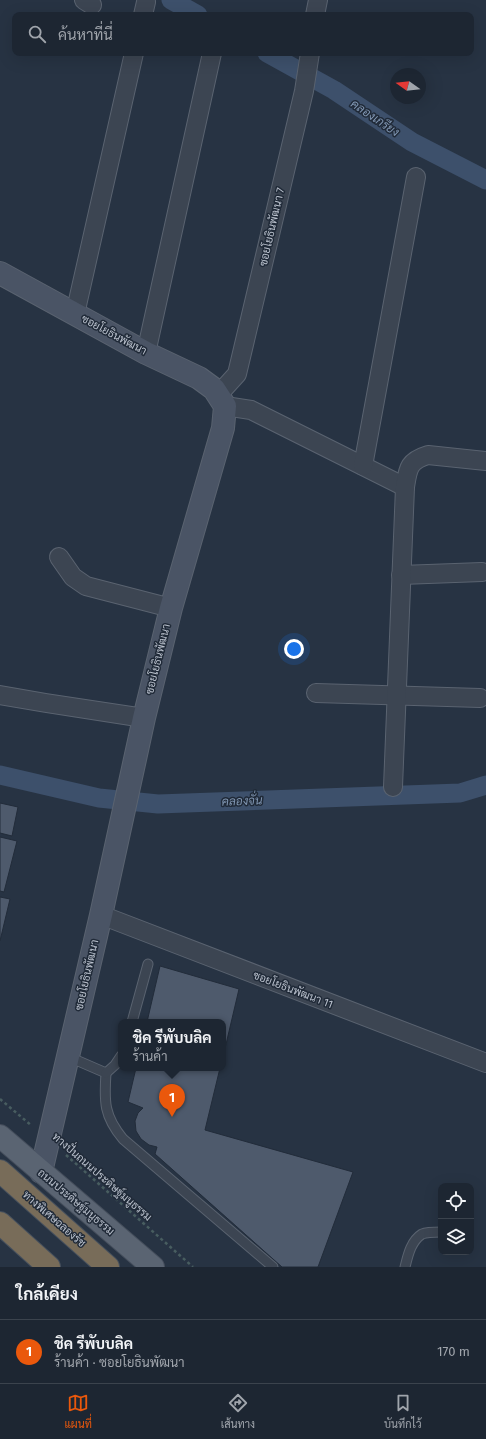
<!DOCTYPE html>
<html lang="th">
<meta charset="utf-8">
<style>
body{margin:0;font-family:"Fira Sans",Sarabun,sans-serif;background:#252e3a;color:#f1f3f6}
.controls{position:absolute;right:12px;bottom:12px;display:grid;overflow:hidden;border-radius:8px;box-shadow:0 4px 16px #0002}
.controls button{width:36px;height:36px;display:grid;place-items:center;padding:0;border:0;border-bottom:1px solid #3b434d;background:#1d2632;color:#f1f3f6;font:20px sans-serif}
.compass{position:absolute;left:390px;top:68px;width:36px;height:36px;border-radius:50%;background:#1d2632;box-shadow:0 4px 16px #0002;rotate:285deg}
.you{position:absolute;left:294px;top:649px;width:14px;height:14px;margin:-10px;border:3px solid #fff;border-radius:50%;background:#1a73e8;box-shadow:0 0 0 6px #1a73e833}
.badge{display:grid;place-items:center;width:26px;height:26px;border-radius:50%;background:#ea580c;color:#fff;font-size:13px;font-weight:700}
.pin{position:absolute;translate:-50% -33px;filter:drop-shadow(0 1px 2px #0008)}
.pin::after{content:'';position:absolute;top:21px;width:14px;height:12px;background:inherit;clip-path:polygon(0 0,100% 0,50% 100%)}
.popup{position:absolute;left:118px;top:1019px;width:108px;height:52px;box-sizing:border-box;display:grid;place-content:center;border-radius:8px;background:#1d2632;filter:drop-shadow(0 1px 3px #0005);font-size:13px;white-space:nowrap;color:#a0a5ac}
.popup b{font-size:15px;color:#f1f3f6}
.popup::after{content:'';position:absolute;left:50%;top:100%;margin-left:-8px;border:8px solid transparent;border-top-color:#1d2632}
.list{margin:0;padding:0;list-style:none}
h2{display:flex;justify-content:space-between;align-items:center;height:52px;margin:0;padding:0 16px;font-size:17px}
h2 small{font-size:13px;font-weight:400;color:#a0a5ac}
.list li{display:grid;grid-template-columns:26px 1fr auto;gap:12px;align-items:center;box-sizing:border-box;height:64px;padding:0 16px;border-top:1px solid #3b434d}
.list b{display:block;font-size:15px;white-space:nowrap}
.list p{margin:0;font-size:13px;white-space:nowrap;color:#a0a5ac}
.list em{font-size:13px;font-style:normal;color:#a0a5ac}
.icon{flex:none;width:22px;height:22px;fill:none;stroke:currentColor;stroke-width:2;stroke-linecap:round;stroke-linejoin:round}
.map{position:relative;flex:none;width:486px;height:1267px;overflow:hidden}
.search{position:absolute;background:#1d2632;box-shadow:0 4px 16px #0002;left:12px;right:12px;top:12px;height:44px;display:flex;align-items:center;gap:10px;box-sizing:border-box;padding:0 14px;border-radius:8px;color:#a0a5ac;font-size:15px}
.sheet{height:116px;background:#1d2632}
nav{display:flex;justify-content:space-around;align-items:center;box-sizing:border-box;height:56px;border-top:1px solid #3b434d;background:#1d2632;font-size:11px;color:#a0a5ac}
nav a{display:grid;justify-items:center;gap:2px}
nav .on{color:#ea580c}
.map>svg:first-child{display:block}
</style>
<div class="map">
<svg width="486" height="1267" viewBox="0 0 486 1267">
<rect width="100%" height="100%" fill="#273343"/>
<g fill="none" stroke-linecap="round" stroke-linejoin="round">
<g stroke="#3d506b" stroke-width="19">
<path d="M 171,0 L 198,15"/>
<path d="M 267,53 L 334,90 L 412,142 L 486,180"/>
<path d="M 0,775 L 99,798 L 158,804 L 460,793 L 486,785"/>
</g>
</g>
<g fill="#4e5a6c" stroke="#222c3a">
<path d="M 0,803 L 18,807 L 12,836 L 0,833 Z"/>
<path d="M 0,837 L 17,841 L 4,892 L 0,891 Z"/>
<path d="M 0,897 L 10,899 L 0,941 Z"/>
<path d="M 160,966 L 239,989 L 223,1057 L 223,1022 L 147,1022 Z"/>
<path d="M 136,1068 L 220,1068 L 205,1130 L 353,1172 L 318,1267 L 282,1267 L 155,1154 L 157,1147 L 149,1145 L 141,1139 L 136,1131 L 135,1121 L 138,1113 L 143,1108 L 128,1102 Z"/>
</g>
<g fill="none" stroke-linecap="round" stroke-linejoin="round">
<g stroke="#5a6370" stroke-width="11">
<g id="lane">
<path d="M 132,1022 L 148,964"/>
<path d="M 69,1057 L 106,1073 C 104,1102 104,1116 123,1139 L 273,1267"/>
<path d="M 106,1073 L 115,1065 L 121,1056"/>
<path d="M 405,1267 C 408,1255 411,1241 422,1234 C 427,1232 435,1232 441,1232"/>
</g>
</g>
<g stroke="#5a6370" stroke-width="20">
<g id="street">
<path d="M 84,0 L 92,5"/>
<path d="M 143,15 L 146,2"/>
<path d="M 315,15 L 318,0"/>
<path d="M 75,314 L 134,53"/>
<path d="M 146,353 L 212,53"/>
<path d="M 218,395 L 237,374 L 304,91 L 310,53"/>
<path d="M 225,406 L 251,410 L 405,487"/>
<path d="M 363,466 L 416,177"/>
<path d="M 59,557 L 73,577 L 86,586 L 171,608"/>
<path d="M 401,575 L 482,572"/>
<path d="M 316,693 L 480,698"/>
<path d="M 0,695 L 46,703 L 144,718"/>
<path d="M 393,787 L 405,487 C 408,469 408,461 428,455 L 486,461"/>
<path d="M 101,915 L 486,1063"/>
</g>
</g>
<g stroke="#5a6370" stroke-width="24">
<path id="secondary" d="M 0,273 L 146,353 L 199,378 L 214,389 L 225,406 L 223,428 L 171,608 L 144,718 L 101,915 L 41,1172"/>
</g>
<g stroke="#454e5c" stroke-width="24">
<path id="primary" d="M 0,1136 L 153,1267"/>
</g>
<g stroke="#46505d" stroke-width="24">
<g id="highway">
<path d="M 0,1171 L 108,1267"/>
<path d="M 0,1223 L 49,1267"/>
</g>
</g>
<g stroke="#485d60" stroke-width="2.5" stroke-dasharray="3 3" stroke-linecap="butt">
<path d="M 0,1099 L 32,1126"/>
<path d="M 66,1155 L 193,1267"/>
</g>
<use href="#lane" stroke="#3c4552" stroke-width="9"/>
<use href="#street" stroke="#3c4552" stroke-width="18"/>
<use href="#secondary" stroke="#4a5465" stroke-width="22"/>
<use href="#primary" stroke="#5a6472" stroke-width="22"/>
<use href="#highway" stroke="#786c59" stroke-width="22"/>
</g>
<g text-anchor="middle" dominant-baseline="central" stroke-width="3" stroke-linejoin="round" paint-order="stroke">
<g font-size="11" fill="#b9c0cc" stroke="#202a38">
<text transform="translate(272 227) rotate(-77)">ซอยโยธินพัฒนา 7</text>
<text transform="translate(114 335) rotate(28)">ซอยโยธินพัฒนา</text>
<text transform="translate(158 659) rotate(-76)">ซอยโยธินพัฒนา</text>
<text transform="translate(87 975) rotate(-77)">ซอยโยธินพัฒนา</text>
<text transform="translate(293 990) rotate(21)">ซอยโยธินพัฒนา 11</text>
<text transform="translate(102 1177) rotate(41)">ทางปั่นถนนประดิษฐ์มนูธรรม</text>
<text transform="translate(76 1202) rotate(40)">ถนนประดิษฐ์มนูธรรม</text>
<text transform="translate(54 1219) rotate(41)">ทางพิเศษฉลองรัช</text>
</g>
<g font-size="12" font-style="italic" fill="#8096b2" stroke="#202a38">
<text transform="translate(375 118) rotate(34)">คลองเกรียง</text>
<text transform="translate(242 801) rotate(-2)">คลองจั่น</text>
</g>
</g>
</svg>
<div class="controls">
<button><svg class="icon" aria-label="locate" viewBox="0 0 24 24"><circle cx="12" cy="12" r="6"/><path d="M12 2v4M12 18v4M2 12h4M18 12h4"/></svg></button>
<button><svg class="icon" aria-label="layers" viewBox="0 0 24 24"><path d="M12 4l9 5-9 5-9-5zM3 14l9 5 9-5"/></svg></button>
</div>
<svg class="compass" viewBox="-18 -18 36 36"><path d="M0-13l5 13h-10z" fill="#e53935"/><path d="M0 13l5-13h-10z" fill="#a0a5ac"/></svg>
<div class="you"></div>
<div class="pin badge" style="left:172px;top:1117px">1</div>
<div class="popup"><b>ชิค รีพับบลิค</b>ร้านค้า</div>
<div class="search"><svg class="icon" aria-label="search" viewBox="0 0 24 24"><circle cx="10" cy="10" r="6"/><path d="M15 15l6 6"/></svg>ค้นหาที่นี่</div>
</div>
<section class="sheet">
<h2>ใกล้เคียง<small></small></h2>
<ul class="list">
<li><span class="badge">1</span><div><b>ชิค รีพับบลิค</b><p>ร้านค้า · ซอยโยธินพัฒนา</p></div><em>170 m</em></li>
</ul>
</section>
<nav>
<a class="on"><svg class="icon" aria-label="map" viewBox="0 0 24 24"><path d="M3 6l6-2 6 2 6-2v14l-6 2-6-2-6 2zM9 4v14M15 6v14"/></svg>แผนที่</a>
<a><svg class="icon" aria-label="directions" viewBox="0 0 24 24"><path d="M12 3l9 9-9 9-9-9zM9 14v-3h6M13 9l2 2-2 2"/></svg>เส้นทาง</a>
<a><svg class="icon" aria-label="saved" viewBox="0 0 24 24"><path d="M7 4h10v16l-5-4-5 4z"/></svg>บันทึกไว้</a>
</nav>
